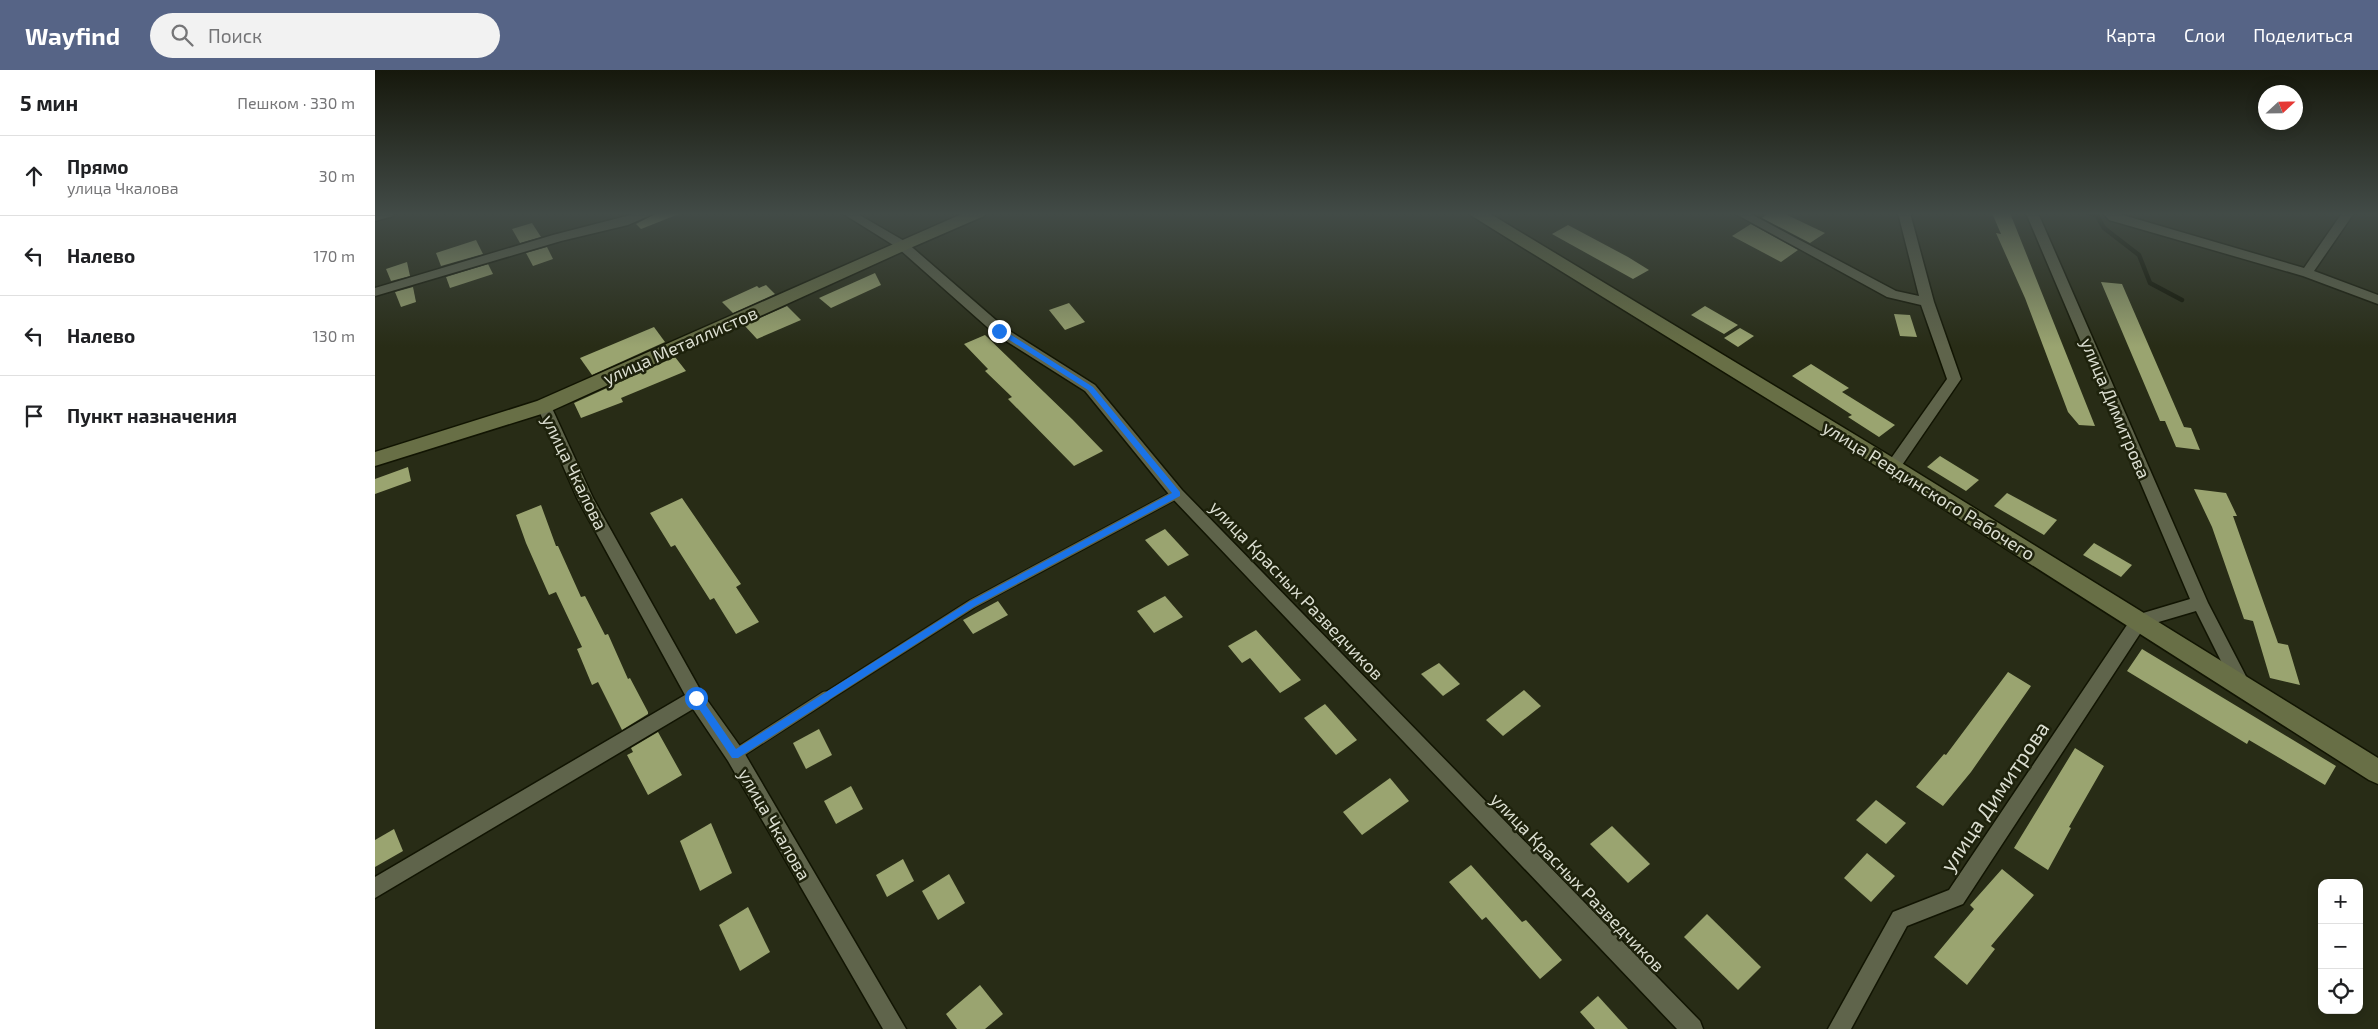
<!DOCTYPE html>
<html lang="ru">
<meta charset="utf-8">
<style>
body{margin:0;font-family:"Exo 2",sans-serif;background:#f2f2f2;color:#202124}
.controls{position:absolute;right:15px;bottom:15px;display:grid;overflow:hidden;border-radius:10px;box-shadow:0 2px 12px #0003}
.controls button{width:45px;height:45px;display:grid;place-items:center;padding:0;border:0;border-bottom:1px solid #e0e0e0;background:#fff;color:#202124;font:25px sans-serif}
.compass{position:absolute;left:1883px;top:15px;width:45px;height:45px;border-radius:50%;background:#fff;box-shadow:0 2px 12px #0003;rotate:68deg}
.stop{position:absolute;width:15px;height:15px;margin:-11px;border:4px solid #1a73e8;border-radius:50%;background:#fff}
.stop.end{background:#1a73e8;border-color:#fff;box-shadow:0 1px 5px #0008}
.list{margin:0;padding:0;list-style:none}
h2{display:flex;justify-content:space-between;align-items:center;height:65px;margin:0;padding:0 20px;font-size:21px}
h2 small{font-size:16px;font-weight:400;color:#757577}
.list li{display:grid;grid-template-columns:32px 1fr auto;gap:15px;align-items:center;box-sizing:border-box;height:80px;padding:0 20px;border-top:1px solid #e0e0e0}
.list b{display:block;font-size:19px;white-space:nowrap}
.list p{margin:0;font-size:16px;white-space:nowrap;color:#757577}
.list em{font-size:16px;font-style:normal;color:#757577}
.icon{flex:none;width:28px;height:28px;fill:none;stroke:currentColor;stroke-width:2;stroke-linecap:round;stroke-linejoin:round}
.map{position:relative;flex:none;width:2003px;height:959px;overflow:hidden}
header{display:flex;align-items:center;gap:30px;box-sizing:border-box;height:70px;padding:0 25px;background:#566486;color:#fff}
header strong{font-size:24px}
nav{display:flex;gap:28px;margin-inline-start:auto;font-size:18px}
.search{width:350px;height:45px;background:#f2f2f2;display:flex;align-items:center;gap:12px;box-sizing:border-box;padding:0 18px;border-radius:28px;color:#757577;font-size:19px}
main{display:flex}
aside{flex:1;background:#fff}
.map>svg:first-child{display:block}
</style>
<header>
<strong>Wayfind</strong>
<div class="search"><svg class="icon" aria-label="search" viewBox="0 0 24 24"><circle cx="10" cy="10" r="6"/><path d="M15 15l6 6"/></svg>Поиск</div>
<nav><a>Карта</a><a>Слои</a><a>Поделиться</a></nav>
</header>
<main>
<aside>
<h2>5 мин<small>Пешком · 330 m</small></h2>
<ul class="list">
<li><svg class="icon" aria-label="ahead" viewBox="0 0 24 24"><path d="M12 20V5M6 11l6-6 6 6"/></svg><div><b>Прямо</b><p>улица Чкалова</p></div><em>30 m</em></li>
<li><svg class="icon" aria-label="left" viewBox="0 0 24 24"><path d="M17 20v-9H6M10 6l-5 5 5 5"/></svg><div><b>Налево</b></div><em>170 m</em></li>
<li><svg class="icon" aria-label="left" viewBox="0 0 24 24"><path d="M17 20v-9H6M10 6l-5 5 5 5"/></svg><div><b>Налево</b></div><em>130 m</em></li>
<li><svg class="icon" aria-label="arrive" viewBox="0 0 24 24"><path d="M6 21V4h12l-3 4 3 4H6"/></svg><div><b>Пункт назначения</b></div></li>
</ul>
</aside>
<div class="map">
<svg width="2003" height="959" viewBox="0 0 2003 959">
<rect width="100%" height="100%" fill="#282c16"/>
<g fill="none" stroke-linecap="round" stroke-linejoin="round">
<path stroke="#0e1100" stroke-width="4.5" d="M 1714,143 L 1722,146 L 1729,158 L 1764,185 L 1775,213 L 1807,230"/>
</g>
<g fill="#9aa470">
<path d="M 282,143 L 304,144 L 266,159 L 261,154 Z"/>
<path d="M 1394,143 L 1408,143 L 1450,163 L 1435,173 L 1387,148 Z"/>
<path d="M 1617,143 L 1635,143 L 1720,356 L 1704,355 L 1693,342 L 1650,228 L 1621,163 L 1626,164 Z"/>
<path d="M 157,153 L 166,167 L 145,173 L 137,159 Z"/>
<path d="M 1376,154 L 1423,180 L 1406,192 L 1357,166 Z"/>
<path d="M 1193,155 L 1253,187 L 1274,200 L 1258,209 L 1177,164 Z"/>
<path d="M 101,170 L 108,184 L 66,196 L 61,183 Z"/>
<path d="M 172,177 L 178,189 L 158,196 L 151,183 Z"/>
<path d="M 32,192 L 35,206 L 16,211 L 11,199 Z"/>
<path d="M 113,194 L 118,204 L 75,218 L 71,207 Z"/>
<path d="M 500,203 L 506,215 L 456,238 L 444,228 Z"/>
<path d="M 1726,212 L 1747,214 L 1809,357 L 1816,358 L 1825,380 L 1801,377 L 1790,351 L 1785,351 Z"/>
<path d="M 391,215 L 400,224 L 358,243 L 347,232 L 382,216 L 384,218 Z"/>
<path d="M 38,217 L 41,232 L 26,237 L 20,222 Z"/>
<path d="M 694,233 L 710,252 L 690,260 L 674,240 Z"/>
<path d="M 412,236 L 426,250 L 382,269 L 369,255 Z"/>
<path d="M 1330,236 L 1363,255 L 1349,264 L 1316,245 Z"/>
<path d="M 1519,244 L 1535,245 L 1542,267 L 1525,266 Z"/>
<path d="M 279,257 L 290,272 L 217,305 L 205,288 Z"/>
<path d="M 1365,258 L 1379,266 L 1363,277 L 1349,268 Z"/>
<path d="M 610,265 L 697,349 L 728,381 L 699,396 L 633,329 L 637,327 L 610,301 L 613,299 L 589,274 Z"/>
<path d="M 300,287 L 311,301 L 246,328 L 248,332 L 206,348 L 199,333 Z"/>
<path d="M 1436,294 L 1474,318 L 1467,322 L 1520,355 L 1504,367 L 1473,347 L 1477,345 L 1417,306 Z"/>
<path d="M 1565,386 L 1604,410 L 1591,421 L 1552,397 Z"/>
<path d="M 33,397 L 36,411 L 0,424 L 0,409 Z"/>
<path d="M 1819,419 L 1851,423 L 1862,446 L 1858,446 L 1903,573 L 1913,575 L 1925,615 L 1895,608 L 1878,551 L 1869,549 L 1837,457 Z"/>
<path d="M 1632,423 L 1682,450 L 1669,465 L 1619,436 Z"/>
<path d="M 307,428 L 366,514 L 361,517 L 384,552 L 361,564 L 339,528 L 335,530 L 300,475 L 296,477 L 275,443 Z"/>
<path d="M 166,435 L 181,476 L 183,476 L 206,527 L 210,526 L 230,565 L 233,564 L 253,609 L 255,608 L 273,642 L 273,644 L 247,660 L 223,612 L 217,615 L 202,579 L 207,577 L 181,522 L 174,525 L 151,473 L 141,445 Z"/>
<path d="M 790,459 L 814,485 L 793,496 L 770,470 Z"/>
<path d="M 1719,473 L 1757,495 L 1746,507 L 1708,485 Z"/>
<path d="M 790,526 L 808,547 L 779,563 L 762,541 Z"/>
<path d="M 623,531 L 633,545 L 598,564 L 588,550 Z"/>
<path d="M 881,560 L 926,610 L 905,623 L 875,588 L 867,593 L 853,576 Z"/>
<path d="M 1767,579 L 1961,696 L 1950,715 L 1874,670 L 1872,674 L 1752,601 Z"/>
<path d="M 1064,593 L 1085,614 L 1068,626 L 1046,604 Z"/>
<path d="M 1633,602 L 1656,616 L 1596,702 L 1568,736 L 1541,717 L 1569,684 L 1571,685 Z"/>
<path d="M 1149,620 L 1166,636 L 1128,666 L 1111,650 Z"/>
<path d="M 950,634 L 982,670 L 961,685 L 929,648 Z"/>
<path d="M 444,659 L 457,685 L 431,699 L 418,673 Z"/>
<path d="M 283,662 L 307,705 L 273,725 L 252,685 L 258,682 L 256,678 Z"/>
<path d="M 1700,678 L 1729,696 L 1694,757 L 1696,758 L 1673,800 L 1639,778 Z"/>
<path d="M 1015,708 L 1034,731 L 987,765 L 968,742 Z"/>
<path d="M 476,716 L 488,739 L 461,754 L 449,731 Z"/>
<path d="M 1501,730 L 1531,753 L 1511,774 L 1481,750 Z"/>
<path d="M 336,753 L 357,803 L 325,821 L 305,771 Z"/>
<path d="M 1237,756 L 1275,794 L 1253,813 L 1215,774 Z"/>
<path d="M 19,759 L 28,781 L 0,797 L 0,770 Z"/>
<path d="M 1492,783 L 1520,806 L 1496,832 L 1469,808 Z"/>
<path d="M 528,789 L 539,811 L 512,827 L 501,805 Z"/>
<path d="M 1096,795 L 1147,852 L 1151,850 L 1187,890 L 1165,909 L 1111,847 L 1107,850 L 1074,812 Z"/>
<path d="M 1627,799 L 1659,825 L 1616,876 L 1620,879 L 1592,915 L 1559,887 L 1599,839 L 1595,835 Z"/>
<path d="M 574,804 L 590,833 L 563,850 L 547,821 Z"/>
<path d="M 373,837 L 395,882 L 365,901 L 344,855 Z"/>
<path d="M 1332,844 L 1386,897 L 1363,920 L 1309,867 Z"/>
<path d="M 605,915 L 628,944 L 610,959 L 582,959 L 571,944 Z"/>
<path d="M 1223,926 L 1253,959 L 1220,959 L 1205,942 Z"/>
</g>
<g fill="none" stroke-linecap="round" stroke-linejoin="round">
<g stroke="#111402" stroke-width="11">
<path id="lane-far1" d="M 448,629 L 597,534 L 802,424"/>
</g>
<g stroke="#111402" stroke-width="13">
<path id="lane" d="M 360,685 L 450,627"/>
</g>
<g stroke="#111402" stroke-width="3">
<g id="street">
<path d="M 0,143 L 20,143 L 18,146 L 0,151 Z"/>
<path d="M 263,143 L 280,143 L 253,155 L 186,171 L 0,226 L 0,218 L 178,165 Z"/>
<path d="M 467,143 L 481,143 L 531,172 L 630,258 L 720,315 L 807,420 L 1325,951 L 1328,959 L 1302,959 L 797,428 L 710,321 L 620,264 L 523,178 Z"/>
<path d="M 1359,143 L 1374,143 L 1521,221 L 1544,226 L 1523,143 L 1535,143 L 1559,232 L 1586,309 L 1523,401 L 1513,401 L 1510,397 L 1572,309 L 1546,235 L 1512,227 Z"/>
<path d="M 1651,143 L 1663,143 L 1833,533 L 1875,614 L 1872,619 L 1866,622 L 1860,619 L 1821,541 L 1770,556 L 1588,834 L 1532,856 L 1476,959 L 1453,959 L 1518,842 L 1574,820 L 1758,546 L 1815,529 Z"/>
<path d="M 1728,143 L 1741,143 L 1929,198 L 1967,143 L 1979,143 L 1939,201 L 2003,225 L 2003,234 L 1928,206 L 1734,150 Z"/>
<path d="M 169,331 L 176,336 L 218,428 L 327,623 L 367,679 L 531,959 L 508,959 L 353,691 L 318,639 L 0,828 L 0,807 L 310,625 L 202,428 L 162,336 Z"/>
</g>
</g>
<g stroke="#111402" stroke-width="3">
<g id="secondary">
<path d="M 589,143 L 611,143 L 609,146 L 533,179 L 176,341 L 0,396 L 0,382 L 162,331 Z"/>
<path d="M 1095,143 L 1114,143 L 1525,392 L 2003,688 L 2003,714 L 1994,710 L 1511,402 L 1097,146 Z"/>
</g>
</g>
<use href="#lane-far1" stroke="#5f644b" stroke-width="9"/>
<use href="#lane" stroke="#5f644b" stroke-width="11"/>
<use href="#street" fill="#5f644b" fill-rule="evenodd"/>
<use href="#secondary" fill="#686f46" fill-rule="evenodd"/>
</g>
<linearGradient id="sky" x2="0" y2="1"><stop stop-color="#16180c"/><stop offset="0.52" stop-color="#424b47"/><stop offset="1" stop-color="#424b47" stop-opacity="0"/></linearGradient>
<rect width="2003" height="277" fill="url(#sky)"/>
<path fill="#1a73e8" d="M 622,259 L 627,259 L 718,317 L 805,422 L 805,426 L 600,536 L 363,688 L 357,688 L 318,630 L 318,625 L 324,625 L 361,679 L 594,532 L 797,423 L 713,320 L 622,262 Z"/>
<g text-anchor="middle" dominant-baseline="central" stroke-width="5" stroke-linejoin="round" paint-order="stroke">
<g font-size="18" fill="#dbded1" stroke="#1e220c">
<text transform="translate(305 275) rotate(-24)">улица Металлистов</text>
<text transform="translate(1741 338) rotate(67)">улица Димитрова</text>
<text transform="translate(200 402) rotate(64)">улица Чкалова</text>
<text transform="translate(1554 420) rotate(32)">улица Ревдинского Рабочего</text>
<text transform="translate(922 520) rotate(46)">улица Красных Разведчиков</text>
<text transform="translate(400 754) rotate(60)">улица Чкалова</text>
<text transform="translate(1203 812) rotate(46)">улица Красных Разведчиков</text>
</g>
<g font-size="21" fill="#dbded1" stroke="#1e220c">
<text transform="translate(1619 726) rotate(-56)">улица Димитрова</text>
</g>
</g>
</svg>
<div class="controls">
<button>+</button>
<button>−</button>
<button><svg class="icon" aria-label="locate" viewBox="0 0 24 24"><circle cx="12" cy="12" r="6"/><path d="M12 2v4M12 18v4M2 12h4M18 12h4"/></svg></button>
</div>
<svg class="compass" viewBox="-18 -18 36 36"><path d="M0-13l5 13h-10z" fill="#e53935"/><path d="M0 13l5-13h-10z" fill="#757577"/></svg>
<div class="stop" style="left:321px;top:628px"></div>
<div class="stop end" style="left:624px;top:261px"></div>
</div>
</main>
